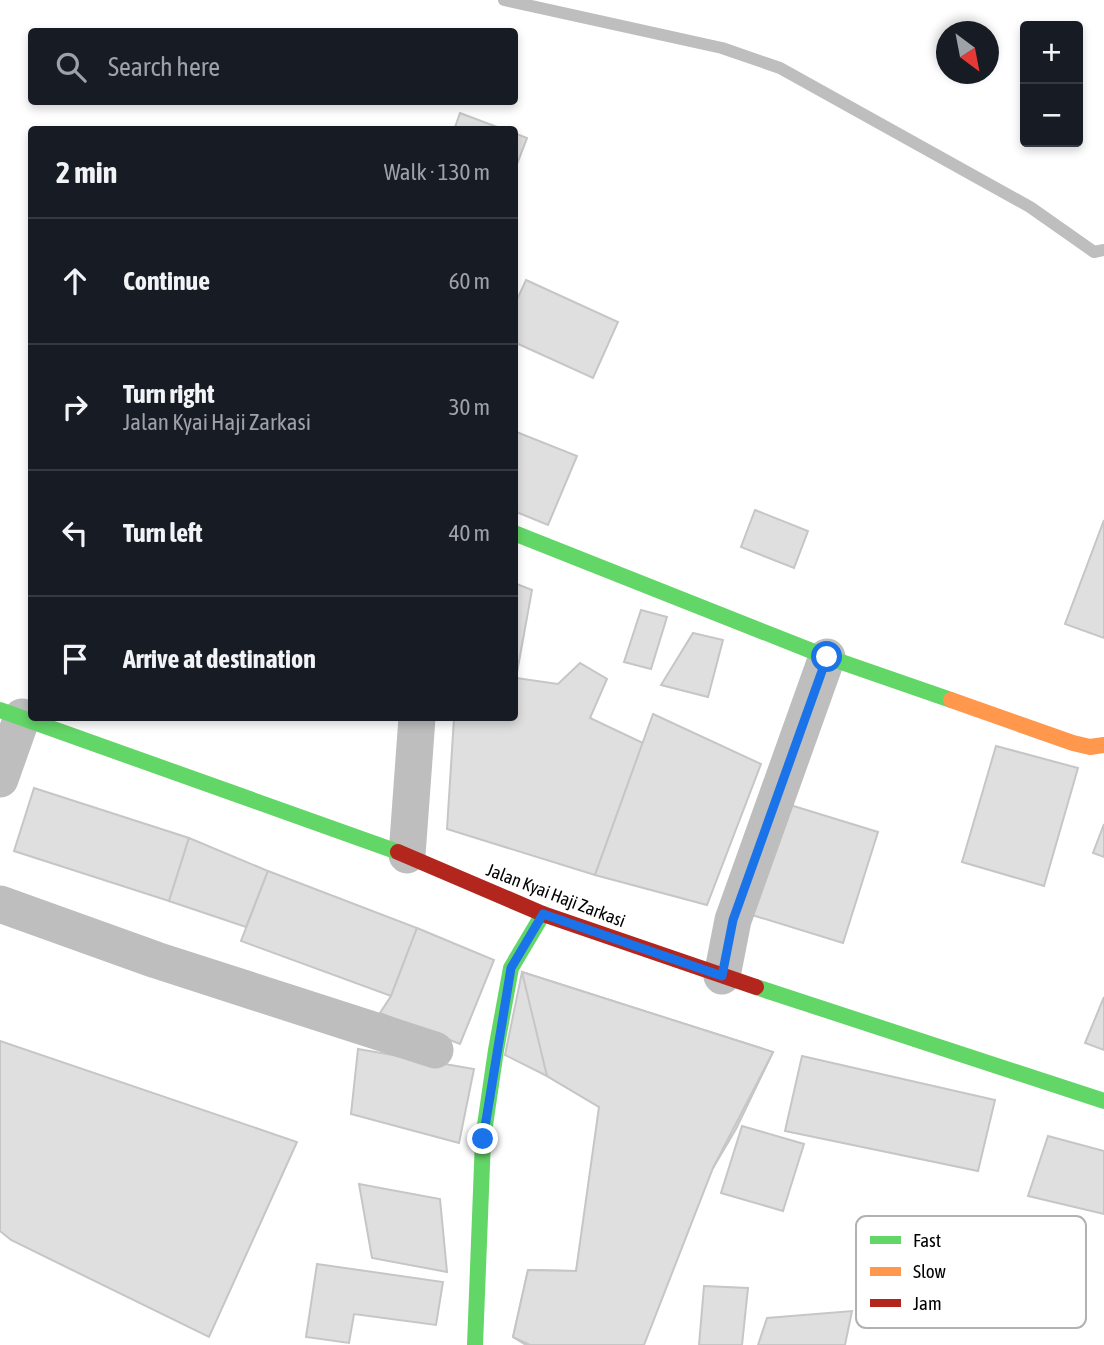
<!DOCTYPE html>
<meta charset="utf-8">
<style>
body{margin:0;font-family:"Asap Condensed",sans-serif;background:#20242c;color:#f1f3f6}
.controls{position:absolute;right:21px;top:21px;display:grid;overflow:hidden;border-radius:7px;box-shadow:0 4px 10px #0003}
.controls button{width:63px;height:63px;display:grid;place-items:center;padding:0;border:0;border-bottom:2px solid #363941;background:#171b24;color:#f1f3f6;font:35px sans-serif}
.compass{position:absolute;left:936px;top:21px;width:63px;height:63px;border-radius:50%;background:#171b24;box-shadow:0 4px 10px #0003;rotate:148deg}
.stop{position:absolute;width:21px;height:21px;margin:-16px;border:5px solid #1a73e8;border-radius:50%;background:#fff}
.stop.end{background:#1a73e8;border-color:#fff;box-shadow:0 2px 7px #0008}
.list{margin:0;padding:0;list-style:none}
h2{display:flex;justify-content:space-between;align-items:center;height:91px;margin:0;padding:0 28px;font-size:30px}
h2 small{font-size:23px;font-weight:400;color:#9ea1a6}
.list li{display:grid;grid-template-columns:46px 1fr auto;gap:21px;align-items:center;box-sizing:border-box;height:126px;padding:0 28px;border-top:2px solid #363941}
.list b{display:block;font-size:26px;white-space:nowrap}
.list p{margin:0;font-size:23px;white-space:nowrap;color:#9ea1a6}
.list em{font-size:23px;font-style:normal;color:#9ea1a6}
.icon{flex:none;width:38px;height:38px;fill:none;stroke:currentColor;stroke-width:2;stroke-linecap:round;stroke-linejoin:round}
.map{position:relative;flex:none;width:1104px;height:1345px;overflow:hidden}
.search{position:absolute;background:#171b24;box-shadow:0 4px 10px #0003;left:28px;top:28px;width:490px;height:77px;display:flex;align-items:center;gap:18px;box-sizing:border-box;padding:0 24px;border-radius:7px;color:#9ea1a6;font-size:26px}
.panel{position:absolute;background:#171b24;box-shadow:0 4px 10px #0003;left:28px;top:126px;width:490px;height:595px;border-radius:7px}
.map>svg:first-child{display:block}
</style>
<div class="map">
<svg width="1104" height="1345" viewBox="0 0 1104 1345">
<rect width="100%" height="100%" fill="#fff"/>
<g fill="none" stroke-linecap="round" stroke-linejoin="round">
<path stroke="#bebebe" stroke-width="12" d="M 504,0 L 722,48 L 780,68 L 1030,207 L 1094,252 L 1104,250"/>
</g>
<g fill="#dfdfdf" stroke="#c6c6c6" stroke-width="2">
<path d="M 460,113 L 505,130 L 454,130 Z"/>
<path d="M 514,133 L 527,138 L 514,172 Z"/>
<path d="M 526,280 L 618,322 L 593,378 L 514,342 L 514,306 Z"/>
<path d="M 514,431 L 577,456 L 548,525 L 514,511 Z"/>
<path d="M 755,510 L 808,531 L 794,568 L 741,547 Z"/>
<path d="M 1104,520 L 1104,638 L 1065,624 Z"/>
<path d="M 514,583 L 532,590 L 516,678 L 558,684 L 580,663 L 607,679 L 590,718 L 643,743 L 595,875 L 447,829 L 454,718 L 514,718 Z"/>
<path d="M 641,610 L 667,617 L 651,669 L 624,662 Z"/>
<path d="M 693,633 L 723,640 L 708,697 L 661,685 Z"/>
<path d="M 653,714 L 761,764 L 707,905 L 595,875 Z"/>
<path d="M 996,746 L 1078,768 L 1044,886 L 962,862 Z"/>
<path d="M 34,788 L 189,838 L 169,901 L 14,851 Z"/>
<path d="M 787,804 L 878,832 L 843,943 L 752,915 Z"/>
<path d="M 1104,824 L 1104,857 L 1093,853 Z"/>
<path d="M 189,838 L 268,871 L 246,927 L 169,901 Z"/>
<path d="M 268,871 L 417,928 L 391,996 L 241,941 Z"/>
<path d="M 417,928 L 494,960 L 460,1044 L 380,1013 L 391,996 Z"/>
<path d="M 522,972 L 773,1052 L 736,1129 L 713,1168 L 671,1166 L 664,1291 L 643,1345 L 526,1345 L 513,1337 L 528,1270 L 576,1271 L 601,1167 L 599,1107 L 547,1076 L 505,1055 Z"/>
<path d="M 522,972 L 773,1052 L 713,1168 L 644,1345 L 530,1345 L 513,1337 L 528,1270 L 576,1271 L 599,1107 L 547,1076 Z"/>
<path d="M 1104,997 L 1104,1050 L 1085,1043 Z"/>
<path d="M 0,1041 L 297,1142 L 209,1337 L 11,1240 L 0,1231 Z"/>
<path d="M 358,1049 L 474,1069 L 459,1143 L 351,1114 Z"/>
<path d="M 802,1056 L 995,1100 L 978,1171 L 785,1131 Z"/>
<path d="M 742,1126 L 804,1144 L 783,1211 L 721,1193 Z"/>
<path d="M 1048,1136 L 1104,1151 L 1104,1214 L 1028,1196 Z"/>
<path d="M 359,1184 L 440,1199 L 447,1272 L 372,1258 Z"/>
<path d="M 317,1264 L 443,1282 L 436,1325 L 354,1314 L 349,1343 L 306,1337 Z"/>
<path d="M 704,1286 L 748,1288 L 742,1345 L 699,1345 Z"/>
<path d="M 852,1311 L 845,1345 L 758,1345 L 767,1318 Z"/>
</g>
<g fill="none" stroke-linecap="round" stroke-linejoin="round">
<g stroke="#bebebe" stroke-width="37">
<path d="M 0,779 L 22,717"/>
<path d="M 407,855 L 417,718"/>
<path d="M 0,904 L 156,960 L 435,1050"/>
<path d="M 722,976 L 733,920 L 827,657"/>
</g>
<g stroke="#63d668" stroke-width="16">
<path d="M 514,533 L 827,657 L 951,700"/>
<path d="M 0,710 L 398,852"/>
<path d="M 756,987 L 1104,1101"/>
<path d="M 475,1345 L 483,1139 L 496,1050 L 511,968 L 543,914"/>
</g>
<path stroke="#ff974d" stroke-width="16" d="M 951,700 L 1073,743 L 1090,747 L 1104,745"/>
<path stroke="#b3261e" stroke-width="16" d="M 398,852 L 543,914 L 756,987"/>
</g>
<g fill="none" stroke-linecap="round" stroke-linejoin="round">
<path stroke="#1a73e8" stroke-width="9" d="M 483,1139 L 511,968 L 543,914 L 722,976 L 733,920 L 827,657"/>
</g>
<g text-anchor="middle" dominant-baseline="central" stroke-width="5" stroke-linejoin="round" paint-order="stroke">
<g font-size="18" fill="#000" stroke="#fff">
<text transform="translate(556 895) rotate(21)">Jalan Kyai Haji Zarkasi</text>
</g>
</g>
<rect x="856" y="1216" width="230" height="112" rx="10" fill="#fff" stroke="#b2b2b2" stroke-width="2"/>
<rect x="870" y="1236" width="31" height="8" fill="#63d668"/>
<rect x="870" y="1267" width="31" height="9" fill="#ff974d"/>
<rect x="870" y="1299" width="31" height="8" fill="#b3261e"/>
<g font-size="19" fill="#000">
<text x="913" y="1247">Fast</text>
<text x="913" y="1278">Slow</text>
<text x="913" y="1310">Jam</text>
</g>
</svg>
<div class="controls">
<button>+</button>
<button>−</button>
</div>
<svg class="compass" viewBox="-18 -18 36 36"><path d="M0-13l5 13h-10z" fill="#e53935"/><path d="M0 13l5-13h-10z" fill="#9ea1a6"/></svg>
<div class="stop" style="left:827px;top:657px"></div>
<div class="stop end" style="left:483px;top:1139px"></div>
<div class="search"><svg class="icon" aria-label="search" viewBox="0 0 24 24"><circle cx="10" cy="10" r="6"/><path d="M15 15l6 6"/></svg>Search here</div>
<section class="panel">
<h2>2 min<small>Walk · 130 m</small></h2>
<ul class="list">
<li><svg class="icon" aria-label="ahead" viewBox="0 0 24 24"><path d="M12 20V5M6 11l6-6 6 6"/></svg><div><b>Continue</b></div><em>60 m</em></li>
<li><svg class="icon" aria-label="right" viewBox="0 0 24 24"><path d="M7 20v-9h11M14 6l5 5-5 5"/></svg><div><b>Turn right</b><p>Jalan Kyai Haji Zarkasi</p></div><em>30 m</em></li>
<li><svg class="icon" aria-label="left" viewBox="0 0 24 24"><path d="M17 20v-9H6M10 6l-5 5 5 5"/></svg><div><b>Turn left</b></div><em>40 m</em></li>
<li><svg class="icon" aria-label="arrive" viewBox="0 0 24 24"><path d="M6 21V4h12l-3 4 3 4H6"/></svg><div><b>Arrive at destination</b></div></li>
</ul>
</section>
</div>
